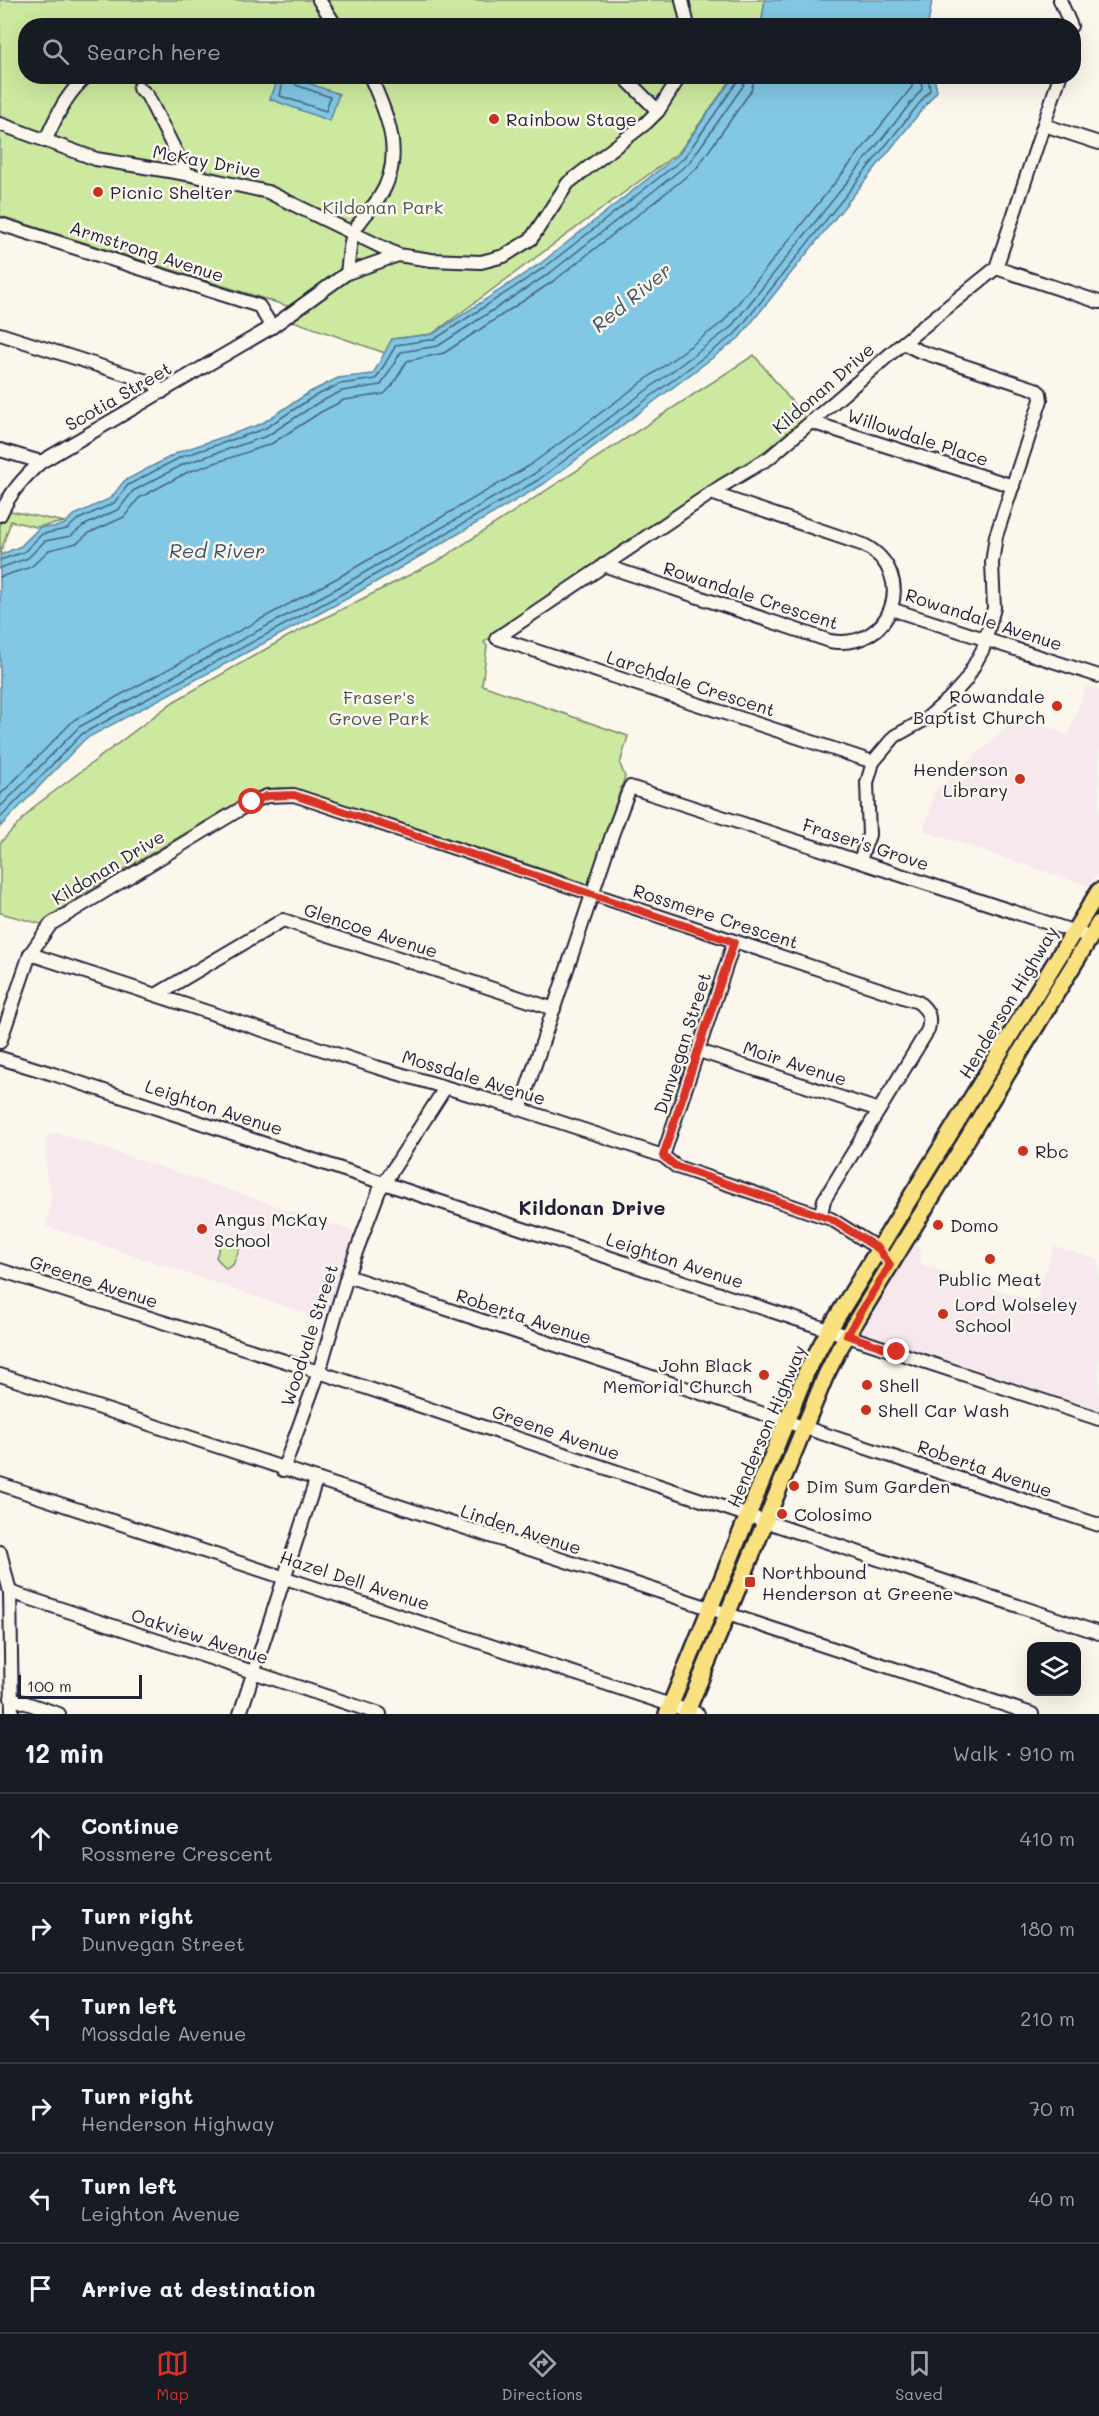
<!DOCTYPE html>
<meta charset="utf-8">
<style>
body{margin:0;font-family:Mali,sans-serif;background:#242831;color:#f1f3f6}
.controls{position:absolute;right:18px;bottom:18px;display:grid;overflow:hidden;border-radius:12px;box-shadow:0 6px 24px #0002}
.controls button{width:54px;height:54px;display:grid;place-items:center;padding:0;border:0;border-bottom:2px solid #363941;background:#171b24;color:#f1f3f6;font:30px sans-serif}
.scale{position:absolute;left:18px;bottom:15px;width:124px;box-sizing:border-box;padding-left:6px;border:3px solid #22223b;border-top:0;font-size:16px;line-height:21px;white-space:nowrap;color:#22223b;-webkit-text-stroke:4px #fbf7ec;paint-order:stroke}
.stop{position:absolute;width:18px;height:18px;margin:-14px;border:4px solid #d93025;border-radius:50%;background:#fff}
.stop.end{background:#d93025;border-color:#fff;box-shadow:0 2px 6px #0008}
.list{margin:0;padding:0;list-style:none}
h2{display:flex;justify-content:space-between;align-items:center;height:78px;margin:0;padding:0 24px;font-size:26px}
h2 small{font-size:20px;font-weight:400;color:#9ea1a6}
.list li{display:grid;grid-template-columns:39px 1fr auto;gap:18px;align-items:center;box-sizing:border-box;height:90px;padding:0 24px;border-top:2px solid #363941}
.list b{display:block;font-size:22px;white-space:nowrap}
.list p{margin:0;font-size:20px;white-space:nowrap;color:#9ea1a6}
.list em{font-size:20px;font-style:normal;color:#9ea1a6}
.icon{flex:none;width:33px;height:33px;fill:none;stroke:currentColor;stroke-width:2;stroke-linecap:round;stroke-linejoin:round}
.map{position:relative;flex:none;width:1099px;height:1714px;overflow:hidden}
.search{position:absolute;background:#171b24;box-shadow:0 6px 24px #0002;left:18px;right:18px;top:18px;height:66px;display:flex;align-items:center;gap:15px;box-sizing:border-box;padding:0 21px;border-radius:24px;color:#9ea1a6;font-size:22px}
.sheet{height:618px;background:#171b24}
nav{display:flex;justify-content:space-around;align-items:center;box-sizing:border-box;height:84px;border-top:2px solid #363941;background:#171b24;font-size:16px;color:#9ea1a6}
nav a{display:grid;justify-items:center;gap:3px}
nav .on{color:#d93025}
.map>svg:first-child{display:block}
</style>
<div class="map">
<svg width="1099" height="1714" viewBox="0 0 1099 1714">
<rect width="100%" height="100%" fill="#fbf7ec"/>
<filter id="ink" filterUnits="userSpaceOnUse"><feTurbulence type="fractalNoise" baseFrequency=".0167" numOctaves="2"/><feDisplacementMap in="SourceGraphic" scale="12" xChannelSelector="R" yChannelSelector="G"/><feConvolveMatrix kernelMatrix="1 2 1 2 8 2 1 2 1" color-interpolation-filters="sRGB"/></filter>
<g filter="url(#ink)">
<g fill="#f6e8ed">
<path d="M 1086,686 L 1099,690 L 1099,871 L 1089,886 L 924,831 L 935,791 L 1021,715 L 1068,736 Z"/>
<path d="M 59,1133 L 357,1233 L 329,1321 L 46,1226 L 52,1196 L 46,1174 L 46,1138 L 50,1134 Z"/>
<path d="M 1054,1246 L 1099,1260 L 1099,1410 L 860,1331 L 914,1247 L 919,1247 L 922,1251 L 919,1264 L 1035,1302 Z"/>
</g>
<g fill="#cde99f" stroke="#78866d" stroke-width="1.5">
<path d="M 0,0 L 765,0 L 761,26 L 26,26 L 26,76 L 733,77 L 679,152 L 432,334 L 392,339 L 385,353 L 290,320 L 300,310 L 0,216 Z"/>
<path d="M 754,355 L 805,418 L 761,454 L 484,642 L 487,646 L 482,685 L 628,736 L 620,764 L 625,777 L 588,884 L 297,789 L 278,788 L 248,796 L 80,896 L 47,918 L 41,924 L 0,913 L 0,843 L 35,806 L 173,702 L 287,637 L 441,559 Z"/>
<path d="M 10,511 L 65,522 L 36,527 L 11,521 L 0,554 L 0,519 L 5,520 Z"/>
<path d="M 232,1236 L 242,1242 L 233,1265 L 226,1269 L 216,1257 L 220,1246 Z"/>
</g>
<g fill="#82c7e3" stroke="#5c85a0" stroke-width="1.5">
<path d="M 765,0 L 932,0 L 928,25 L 761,25 Z"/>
<path d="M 734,76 L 934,77 L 937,91 L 739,338 L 542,485 L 350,597 L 85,739 L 0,827 L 0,555 L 21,546 L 40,527 L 55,527 L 65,524 L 72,516 L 111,498 L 124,481 L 179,452 L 261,424 L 310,392 L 338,378 L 373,374 L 392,339 L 433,334 L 541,263 L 679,154 Z"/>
<path d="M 279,77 L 291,77 L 339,94 L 330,121 L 270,99 Z"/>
</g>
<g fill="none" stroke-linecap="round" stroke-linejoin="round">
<g stroke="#48647e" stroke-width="1.5">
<path d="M 284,76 L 280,96 L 326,111 L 330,97 L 296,85 L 292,76"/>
<path d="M 0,560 L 24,552 L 42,534 L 67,529 L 77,520 L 114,503 L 128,485 L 181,457 L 264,429 L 313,397 L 340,384 L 376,379 L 396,345 L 435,339 L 545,267 L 684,158 L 737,82 L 738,76"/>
<path d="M 0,568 L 28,558 L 45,541 L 71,536 L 83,526 L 119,509 L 133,491 L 184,464 L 267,436 L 316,404 L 342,391 L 381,385 L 401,352 L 438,346 L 550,273 L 689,163 L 743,86 L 746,76"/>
<path d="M 0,577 L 31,567 L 49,550 L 77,543 L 89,533 L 124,517 L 139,498 L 188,472 L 271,444 L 321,412 L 344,400 L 384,394 L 392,386 L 407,361 L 444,353 L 555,280 L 696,169 L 751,91 L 755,76"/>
<path d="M 0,795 L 74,720 L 339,577 L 529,466 L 723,322 L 912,87 L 912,76"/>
<path d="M 0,807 L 79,727 L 343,585 L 534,474 L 730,328 L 922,89 L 921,76"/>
<path d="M 0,818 L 82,734 L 347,591 L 538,480 L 735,334 L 930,90 L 928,76"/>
</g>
<g stroke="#22223b" stroke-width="16">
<g id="minor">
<path d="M 319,0 L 336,26"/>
<path d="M 682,0 L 688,26"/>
<path d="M 1060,0 L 1071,26"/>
<path d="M 623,76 L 658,111"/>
<path d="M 139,88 L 147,95 L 187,174"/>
<path d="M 0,124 L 96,159 L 187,174 L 268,192 L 398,255 L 431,260 L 481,262 L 504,256 L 531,239 L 568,183 L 646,123 L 658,111 L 680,76"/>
<path d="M 1044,125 L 1099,143"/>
<path d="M 45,141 C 57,116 65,95 87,76"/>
<path d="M 0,224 L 259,306 L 272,327"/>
<path d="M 996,268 L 1099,302"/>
<path d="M 347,273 C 349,260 349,243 354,232 C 359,220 371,210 379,198 C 406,156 388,118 370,76"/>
<path d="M 0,334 L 153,383 L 162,392"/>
<path d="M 811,422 L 1013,486"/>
<path d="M 0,450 L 41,462"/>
<path d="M 0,515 C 10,493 23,478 41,462 L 272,327 L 347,273 L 398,255"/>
<path d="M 603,565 L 830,641 C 892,652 919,574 864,545 L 711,493"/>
<path d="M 891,609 L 1099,676"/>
<path d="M 497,638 L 720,487 L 769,458 L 903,343 L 996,268 L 1060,76"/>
<path d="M 497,638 L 873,762"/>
<path d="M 860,860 L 869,835 L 867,783 L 873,762 L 895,736 L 926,719 L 950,698 L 966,680 L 983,649 L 994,608 L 992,563 L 996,536 L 1041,400 L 1040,393 L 1035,389 L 919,351 L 903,343"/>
<path d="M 30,954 L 376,1067 L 520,1109 L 663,1156 L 677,1167 L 831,1219 L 879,1249 L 890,1265"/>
<path d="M 156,995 L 283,920 L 554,1009"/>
<path d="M 0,1042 L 30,954 L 51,924 L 252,802 L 267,796 L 294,795 L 918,1002 C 929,1011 931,1017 928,1030 L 824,1200 L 821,1214"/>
<path d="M 699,1051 L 879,1110"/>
<path d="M 0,1058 L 53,1074 L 1099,1419"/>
<path d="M 520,1109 L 612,835 L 630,787 L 1091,937"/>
<path d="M 663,1156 L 734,942"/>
<path d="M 0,1270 L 319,1372 L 1099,1633"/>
<path d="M 347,1276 L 1099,1525"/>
<path d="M 0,1375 L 1032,1714"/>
<path d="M 283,1470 L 319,1372 L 347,1276 L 379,1191 L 445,1088"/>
<path d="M 0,1484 L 698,1714"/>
<path d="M 0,1552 L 10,1592 L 12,1714"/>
<path d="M 10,1592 L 380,1714"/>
<path d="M 11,1698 L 59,1714"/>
<path d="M 240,1714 L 316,1480"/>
</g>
</g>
<g stroke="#22223b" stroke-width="20">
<g id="major">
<path d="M 667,1714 L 806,1373 L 829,1330 L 1099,891"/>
<path d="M 686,1714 L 825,1377 L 839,1349 L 1099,923"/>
</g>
</g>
<use href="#minor" stroke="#fbf7ec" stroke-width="12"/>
<use href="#major" stroke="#fae180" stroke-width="15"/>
</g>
</g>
<g fill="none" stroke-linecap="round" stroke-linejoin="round" filter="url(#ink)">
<path stroke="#d93025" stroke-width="8" d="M 252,802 L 267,796 L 294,795 L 734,942 L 663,1156 L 677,1167 L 831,1219 L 879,1249 L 890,1265 L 847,1335 L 897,1352"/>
</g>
<g fill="#c8321e" stroke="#fbf7ec" stroke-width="2">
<circle cx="494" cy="119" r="6"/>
<circle cx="98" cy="192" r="6"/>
<circle cx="1057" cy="706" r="6"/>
<circle cx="1020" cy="779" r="6"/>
<circle cx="1023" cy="1151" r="6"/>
<circle cx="938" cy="1225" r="6"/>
<circle cx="202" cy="1229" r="6"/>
<circle cx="990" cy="1259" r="6"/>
<circle cx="943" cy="1314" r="6"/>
<circle cx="764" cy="1375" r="6"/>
<circle cx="867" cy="1385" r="6"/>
<circle cx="866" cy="1410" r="6"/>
<circle cx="794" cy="1486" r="6"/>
<circle cx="782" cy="1514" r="6"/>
<rect x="744" y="1576" width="12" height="12" rx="3"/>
</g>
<g text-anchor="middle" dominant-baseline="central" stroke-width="5" stroke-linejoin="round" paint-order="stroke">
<g font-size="18" fill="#22223b" stroke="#fbf7ec" text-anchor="start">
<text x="506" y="119">Rainbow Stage</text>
<text x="110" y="192">Picnic Shelter</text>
<text x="1045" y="696" text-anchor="end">Rowandale<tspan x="1045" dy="21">Baptist Church</tspan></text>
<text x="1008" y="769" text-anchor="end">Henderson<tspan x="1008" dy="21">Library</tspan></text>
<text x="1035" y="1151">Rbc</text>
<text x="214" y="1219">Angus McKay<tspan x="214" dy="21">School</tspan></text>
<text x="950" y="1225">Domo</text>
<text x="990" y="1279" text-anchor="middle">Public Meat</text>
<text x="955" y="1304">Lord Wolseley<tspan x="955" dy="21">School</tspan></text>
<text x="752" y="1365" text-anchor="end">John Black<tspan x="752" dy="21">Memorial Church</tspan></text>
<text x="879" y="1385">Shell</text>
<text x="878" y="1410">Shell Car Wash</text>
<text x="806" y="1486">Dim Sum Garden</text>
<text x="794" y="1514">Colosimo</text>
<text x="762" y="1572">Northbound<tspan x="762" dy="21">Henderson at Greene</tspan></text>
</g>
<g font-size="18" fill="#22223b" stroke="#fbf7ec">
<text transform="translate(207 161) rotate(11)">McKay Drive</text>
<text transform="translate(147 251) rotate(18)">Armstrong Avenue</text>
<text transform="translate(823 388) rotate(-41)">Kildonan Drive</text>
<text transform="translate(118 396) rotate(-30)">Scotia Street</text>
<text transform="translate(918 437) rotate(18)">Willowdale Place</text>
<text transform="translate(751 595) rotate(18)">Rowandale Crescent</text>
<text transform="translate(984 619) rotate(18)">Rowandale Avenue</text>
<text transform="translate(691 683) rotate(18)">Larchdale Crescent</text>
<text transform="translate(866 844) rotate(18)">Fraser's Grove</text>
<text transform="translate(108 867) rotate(-31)">Kildonan Drive</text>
<text transform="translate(716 916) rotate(18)">Rossmere Crescent</text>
<text transform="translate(371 930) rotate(18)">Glencoe Avenue</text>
<text transform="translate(1008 1002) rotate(-59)">Henderson Highway</text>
<text transform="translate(682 1043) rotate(-72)">Dunvegan Street</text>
<text transform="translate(795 1063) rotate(18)">Moir Avenue</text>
<text transform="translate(474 1077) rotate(17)">Mossdale Avenue</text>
<text transform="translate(214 1107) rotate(18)">Leighton Avenue</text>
<text transform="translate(675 1260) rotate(18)">Leighton Avenue</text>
<text transform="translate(94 1281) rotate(18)">Greene Avenue</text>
<text transform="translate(524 1316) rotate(18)">Roberta Avenue</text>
<text transform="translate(309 1335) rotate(-72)">Woodvale Street</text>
<text transform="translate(766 1426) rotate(-67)">Henderson Highway</text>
<text transform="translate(556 1432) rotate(19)">Greene Avenue</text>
<text transform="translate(985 1468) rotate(19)">Roberta Avenue</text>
<text transform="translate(521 1529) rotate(18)">Linden Avenue</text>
<text transform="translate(355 1580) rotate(18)">Hazel Dell Avenue</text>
<text transform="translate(200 1636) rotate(18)">Oakview Avenue</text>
</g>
<g font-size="18" fill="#4d5454" stroke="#fbf7ec">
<text x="383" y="207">Kildonan Park</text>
<text x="379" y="697">Fraser's<tspan x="379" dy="21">Grove Park</tspan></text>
</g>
<g font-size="20" font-style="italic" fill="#3f546d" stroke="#fbf7ec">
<text transform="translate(631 297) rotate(-39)">Red River</text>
<text x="217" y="550">Red River</text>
</g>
<g font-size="20" font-weight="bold" fill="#22223b" stroke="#fbf7ec">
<text x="592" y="1207">Kildonan Drive</text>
</g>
</g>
</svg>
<div class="controls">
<button><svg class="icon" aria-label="layers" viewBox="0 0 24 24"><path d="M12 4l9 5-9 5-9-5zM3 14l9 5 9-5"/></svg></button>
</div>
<div class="scale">100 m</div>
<div class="stop" style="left:252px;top:802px"></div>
<div class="stop end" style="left:897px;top:1352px"></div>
<div class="search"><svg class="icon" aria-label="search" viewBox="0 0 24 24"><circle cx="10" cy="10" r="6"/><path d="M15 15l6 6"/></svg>Search here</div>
</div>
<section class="sheet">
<h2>12 min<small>Walk · 910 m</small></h2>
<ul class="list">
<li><svg class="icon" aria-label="ahead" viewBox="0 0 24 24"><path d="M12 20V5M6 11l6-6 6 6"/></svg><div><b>Continue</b><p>Rossmere Crescent</p></div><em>410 m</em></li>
<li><svg class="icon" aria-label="right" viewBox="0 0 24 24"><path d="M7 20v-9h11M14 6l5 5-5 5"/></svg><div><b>Turn right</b><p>Dunvegan Street</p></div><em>180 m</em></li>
<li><svg class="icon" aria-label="left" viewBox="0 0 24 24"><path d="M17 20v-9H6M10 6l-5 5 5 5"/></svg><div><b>Turn left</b><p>Mossdale Avenue</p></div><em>210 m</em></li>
<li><svg class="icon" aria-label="right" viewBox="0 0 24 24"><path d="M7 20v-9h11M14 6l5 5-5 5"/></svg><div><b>Turn right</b><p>Henderson Highway</p></div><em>70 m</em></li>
<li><svg class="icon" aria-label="left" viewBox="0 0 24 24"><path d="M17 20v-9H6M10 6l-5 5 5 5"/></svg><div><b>Turn left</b><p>Leighton Avenue</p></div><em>40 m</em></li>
<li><svg class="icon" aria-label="arrive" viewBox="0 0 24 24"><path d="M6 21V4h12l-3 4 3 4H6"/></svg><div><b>Arrive at destination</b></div></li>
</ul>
</section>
<nav>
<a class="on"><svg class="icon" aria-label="map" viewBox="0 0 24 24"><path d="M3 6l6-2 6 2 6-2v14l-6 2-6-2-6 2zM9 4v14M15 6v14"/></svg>Map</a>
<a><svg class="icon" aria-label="directions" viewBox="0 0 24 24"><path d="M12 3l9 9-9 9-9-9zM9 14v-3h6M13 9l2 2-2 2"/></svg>Directions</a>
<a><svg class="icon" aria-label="saved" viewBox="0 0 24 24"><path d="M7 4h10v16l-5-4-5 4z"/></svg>Saved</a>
</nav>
